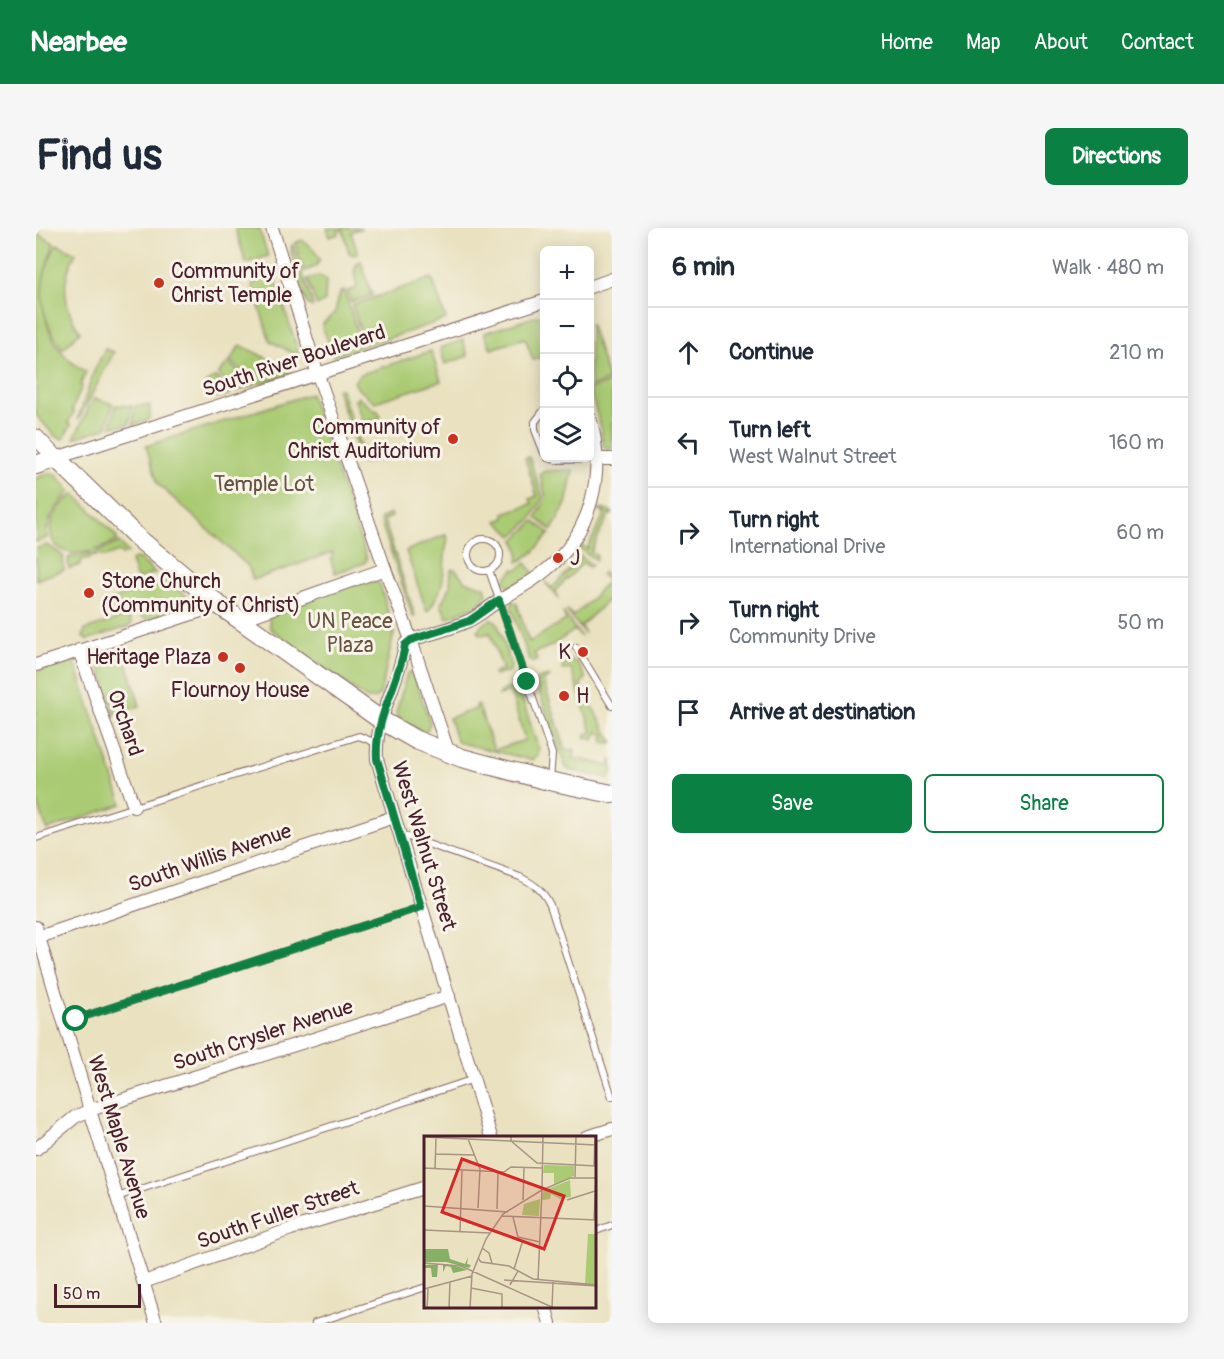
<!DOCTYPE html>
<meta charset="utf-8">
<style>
body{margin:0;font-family:Pangolin,sans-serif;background:#f6f6f7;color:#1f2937}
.controls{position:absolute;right:18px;top:18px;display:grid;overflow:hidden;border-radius:9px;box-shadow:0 3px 15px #0003}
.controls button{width:54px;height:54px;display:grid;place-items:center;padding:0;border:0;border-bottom:2px solid #e0e1e3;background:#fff;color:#1f2937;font:30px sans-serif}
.scale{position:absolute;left:18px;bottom:15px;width:87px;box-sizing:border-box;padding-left:6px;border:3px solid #4a1f2b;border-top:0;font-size:16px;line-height:21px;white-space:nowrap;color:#4a1f2b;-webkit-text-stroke:4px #f7f3e8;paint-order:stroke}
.stop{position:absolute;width:18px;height:18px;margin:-14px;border:4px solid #0b8043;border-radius:50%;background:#fff}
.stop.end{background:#0b8043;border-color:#fff;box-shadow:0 2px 6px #0008}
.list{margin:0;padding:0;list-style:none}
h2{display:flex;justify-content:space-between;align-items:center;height:78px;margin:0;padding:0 24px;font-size:26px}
h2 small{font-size:20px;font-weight:400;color:#747a83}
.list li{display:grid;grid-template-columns:39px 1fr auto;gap:18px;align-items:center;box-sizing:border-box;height:90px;padding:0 24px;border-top:2px solid #e0e1e3}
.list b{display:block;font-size:22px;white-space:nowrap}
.list p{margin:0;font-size:20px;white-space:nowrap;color:#747a83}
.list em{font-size:20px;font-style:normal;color:#747a83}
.actions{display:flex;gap:12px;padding:18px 24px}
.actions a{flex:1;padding:14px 0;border:2px solid #0b8043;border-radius:9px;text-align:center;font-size:21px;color:#0b8043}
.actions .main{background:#0b8043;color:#fff}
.icon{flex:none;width:33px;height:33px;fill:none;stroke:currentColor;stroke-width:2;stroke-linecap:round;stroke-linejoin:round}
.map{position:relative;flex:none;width:576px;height:1095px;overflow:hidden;border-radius:9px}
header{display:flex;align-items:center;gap:36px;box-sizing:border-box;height:84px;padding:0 30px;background:#0b8043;color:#fff}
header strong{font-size:28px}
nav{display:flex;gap:33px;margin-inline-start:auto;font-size:21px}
.intro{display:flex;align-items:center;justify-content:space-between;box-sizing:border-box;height:144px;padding:0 36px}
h1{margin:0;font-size:42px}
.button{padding:15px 27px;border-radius:9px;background:#0b8043;color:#fff;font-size:21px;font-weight:700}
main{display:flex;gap:36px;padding:0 36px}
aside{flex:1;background:#fff;border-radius:9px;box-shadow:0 3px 15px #0003}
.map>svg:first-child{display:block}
</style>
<header>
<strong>Nearbee</strong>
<nav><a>Home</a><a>Map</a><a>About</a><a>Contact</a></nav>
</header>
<div class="intro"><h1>Find us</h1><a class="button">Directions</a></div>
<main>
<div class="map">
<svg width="576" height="1095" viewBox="0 0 576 1095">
<rect width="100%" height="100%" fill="#f7f3e8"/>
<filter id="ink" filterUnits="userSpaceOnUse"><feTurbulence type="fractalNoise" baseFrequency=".0167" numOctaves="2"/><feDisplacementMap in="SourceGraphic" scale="12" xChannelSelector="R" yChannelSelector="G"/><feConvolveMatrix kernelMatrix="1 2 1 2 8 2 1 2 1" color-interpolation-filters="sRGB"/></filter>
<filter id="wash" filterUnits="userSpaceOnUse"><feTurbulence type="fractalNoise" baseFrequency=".008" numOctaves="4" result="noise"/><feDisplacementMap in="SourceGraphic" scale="24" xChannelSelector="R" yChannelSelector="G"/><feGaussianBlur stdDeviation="1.35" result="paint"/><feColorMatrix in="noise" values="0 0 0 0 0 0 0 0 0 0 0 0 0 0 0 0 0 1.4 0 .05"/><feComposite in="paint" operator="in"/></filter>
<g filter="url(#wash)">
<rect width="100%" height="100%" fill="#e9e1bf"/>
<g fill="#aacb73" stroke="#7a754f" stroke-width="1.5">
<path d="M 199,0 L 223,0 L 232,28 L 210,35 Z"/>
<path d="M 291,0 L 326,0 L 315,4 L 322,25 L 318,27 L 313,25 L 307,2 L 302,3 L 303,6 L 294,9 Z"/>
<path d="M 0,5 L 18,15 C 0,62 2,117 50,144 L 44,157 L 46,158 L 36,182 L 38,184 L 32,195 L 35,197 L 27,211 L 19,208 L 0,187 Z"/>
<path d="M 266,12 L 278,22 L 284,32 L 279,39 L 268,43 L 259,15 Z"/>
<path d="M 21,16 L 40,25 C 24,51 27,79 44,104 L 27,121 C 1,88 0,52 21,16 Z"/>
<path d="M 256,16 L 277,77 L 276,79 L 271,76 L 255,25 Z"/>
<path d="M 325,33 L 336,67 L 315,74 L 311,63 L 321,60 C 319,51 315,37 325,33 Z"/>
<path d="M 235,38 L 263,126 L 262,128 L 234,113 L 216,56 L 222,54 L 219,43 Z"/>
<path d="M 283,48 L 290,51 L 289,73 L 281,78 L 271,51 Z"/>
<path d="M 396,50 L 410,91 L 329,118 L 316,77 Z"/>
<path d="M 308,62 L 326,119 L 297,128 L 286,97 L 299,84 L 304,65 Z"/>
<path d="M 501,88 L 508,90 L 508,130 L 508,128 L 497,132 L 489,110 L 455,121 L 448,105 Z"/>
<path d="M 554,95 L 572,150 L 576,149 L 576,151 L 554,159 Z"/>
<path d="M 427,112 L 432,128 L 409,136 L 404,120 Z"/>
<path d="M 204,117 L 254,142 L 255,144 L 251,147 L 224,156 L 194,133 Z"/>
<path d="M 69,121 L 78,124 L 43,191 L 42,190 L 55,153 L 54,152 Z"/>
<path d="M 395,123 L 405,153 L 339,174 L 322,161 L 318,154 L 323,147 Z"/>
<path d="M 192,135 L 194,136 L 219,157 L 199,164 L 182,146 Z"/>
<path d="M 179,149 L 181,150 L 194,166 C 178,171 177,171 168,157 Z"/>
<path d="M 576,154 L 576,221 L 570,221 L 568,219 L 565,201 L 554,161 Z"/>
<path d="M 301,161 L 305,161 L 329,232 L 338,230 L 339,233 L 326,235 Z"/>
<path d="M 274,166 L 331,331 L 328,335 L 299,345 L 295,333 L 297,324 L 217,352 L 212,338 L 122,256 L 110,218 Z"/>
<path d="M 322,169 L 340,183 L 342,183 L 345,189 L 327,195 L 319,172 Z"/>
<path d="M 58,170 L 77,176 L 70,200 L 38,210 Z"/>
<path d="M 80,177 L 96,178 L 93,197 L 75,198 Z"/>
<path d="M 114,177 L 114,188 L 112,192 L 97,197 L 99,178 Z"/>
<path d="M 493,229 L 507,270 L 495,291 L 477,308 L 461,293 L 469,290 L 468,285 L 496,276 L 494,271 L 501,268 L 489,230 Z"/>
<path d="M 537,242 L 530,276 L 516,302 L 500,290 L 510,270 L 504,246 L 509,243 Z"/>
<path d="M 14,245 L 20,246 L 34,263 C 22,278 10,290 11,310 L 0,314 L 0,250 Z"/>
<path d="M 39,266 L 81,309 L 81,312 C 70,319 59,324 46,325 C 14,328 6,301 25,278 C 29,273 33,269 39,266 Z"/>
<path d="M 562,280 L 576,284 L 576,287 L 573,286 L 555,324 L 561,328 L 560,332 L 542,320 L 546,317 L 551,321 L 569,285 L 562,282 Z"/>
<path d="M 355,285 L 356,289 L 348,292 L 379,388 L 377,389 L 344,291 Z"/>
<path d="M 498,293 L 514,305 L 497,325 L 482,334 L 483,324 L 479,312 Z"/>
<path d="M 411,306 C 413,313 410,317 409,325 C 408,349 407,365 391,384 L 370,323 Z"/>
<path d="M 83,314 L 92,325 L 86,327 L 83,324 L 68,329 L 63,327 L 46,332 L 44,337 L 33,341 L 32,331 L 34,329 L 58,326 Z"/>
<path d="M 12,317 L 27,328 L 28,342 L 0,352 L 0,320 Z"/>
<path d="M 539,324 L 556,337 L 553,339 L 547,335 L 519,363 L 523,371 L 509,354 L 516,360 L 543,332 L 538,327 Z"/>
<path d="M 99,330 L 104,331 L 119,345 L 101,351 L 95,333 Z"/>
<path d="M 490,335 L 499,347 L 476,360 L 467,353 L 478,341 L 480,342 Z"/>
<path d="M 419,341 L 429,353 L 449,359 L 451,366 L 441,377 L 411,390 L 405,376 L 414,358 L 415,342 Z"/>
<path d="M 567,344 L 576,351 L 576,368 L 545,398 L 549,406 L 530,382 L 537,388 L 553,374 L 571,353 L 565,347 Z"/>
<path d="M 131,352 L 158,374 L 156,377 L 114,392 L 108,390 L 96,378 L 83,377 L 77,380 L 76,372 Z"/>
<path d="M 329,353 L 339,353 L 344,356 L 358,405 L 344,466 L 338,471 L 331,471 L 234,400 L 233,390 L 238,384 Z"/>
<path d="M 477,373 L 481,376 L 493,414 L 530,392 L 527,384 L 545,409 L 539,402 L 515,418 L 498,425 L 501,432 L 497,434 L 493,431 L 475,379 Z"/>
<path d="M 87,389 L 93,390 L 96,395 L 94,398 L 51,412 L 47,409 L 49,402 Z"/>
<path d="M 455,391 L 461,394 L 475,437 L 474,443 L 458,448 L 457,445 L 467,442 L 454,405 L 445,407 L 442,403 L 445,398 Z"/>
<path d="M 87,421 L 104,478 L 78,486 L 61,429 Z"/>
<path d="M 38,432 L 86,576 L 11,602 L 0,570 L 0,444 Z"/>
<path d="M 535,432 L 541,434 L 550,450 L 544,457 L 576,513 L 576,516 L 567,514 L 568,506 L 561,504 L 558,512 L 549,509 L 550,506 L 556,504 L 535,441 L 528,442 L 526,441 L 527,436 Z"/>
<path d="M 375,444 L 378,446 L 394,495 L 391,502 L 386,504 L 363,490 L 360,485 L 371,445 Z"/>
<path d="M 512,448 L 514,449 L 507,452 L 530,523 L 538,521 L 539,523 L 538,530 L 574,538 L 576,531 L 576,547 L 573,550 L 533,542 L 529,538 L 500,454 L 502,451 Z"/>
<path d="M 480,459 L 483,461 L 503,522 L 501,529 L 495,532 L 425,515 L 420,511 L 413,490 L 440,481 L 440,477 L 442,476 L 458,522 L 489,512 L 475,465 L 463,467 L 468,462 Z"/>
</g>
</g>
<g filter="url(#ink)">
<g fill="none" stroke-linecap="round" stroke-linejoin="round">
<g stroke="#82635f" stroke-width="8">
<g id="service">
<path d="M 508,182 L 499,194 L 499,202 L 508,225"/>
<path d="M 512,230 L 520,232 L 561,231"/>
<circle cx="448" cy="327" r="16"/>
<path d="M 453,342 L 516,526 L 514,552"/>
<path d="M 540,419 L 576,478"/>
<path d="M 364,606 L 484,649 C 498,656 507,662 514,677 L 576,869"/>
<path d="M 0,610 L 323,508 L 340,515"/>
<path d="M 28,795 L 385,679"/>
<path d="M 81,969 L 438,851"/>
<path d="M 560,1003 L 576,997"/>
<path d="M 279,1095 L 390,1059"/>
</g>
</g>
<g stroke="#82635f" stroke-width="14">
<g id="minor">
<path d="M 236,0 L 282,147 L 349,341 L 375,412 L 413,526"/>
<path d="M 554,59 L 576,51"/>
<path d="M 20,230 L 508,73"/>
<path d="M 561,231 L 576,231"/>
<path d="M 204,392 L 349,341"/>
<path d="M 43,422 L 98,579"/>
<path d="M 0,437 L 183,377"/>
<path d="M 0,699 L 56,889 L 120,1095"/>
<path d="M 3,709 L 358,589"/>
<path d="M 455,909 L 341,531 C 338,490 363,456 369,416 L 375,412 C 394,406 414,401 432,393 C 443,388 452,379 463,373 C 478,363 495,355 509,343 C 556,306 570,245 554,190"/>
<path d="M 551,909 L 576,901"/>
<path d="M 0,921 L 39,889 L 54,882 L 413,768"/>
<path d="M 108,1054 L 255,1001 L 390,959"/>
<path d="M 509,1078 L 514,1095"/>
</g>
</g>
<g stroke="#82635f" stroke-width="17">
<path id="tertiary" d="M 0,209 L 20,230"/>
</g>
<g stroke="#82635f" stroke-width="20">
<path id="secondary" d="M 0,237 L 20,230 L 102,310 L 183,377 L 345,492 L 380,512 L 426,530 L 513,553 L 576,566"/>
</g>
<use href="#service" stroke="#fff" stroke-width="6"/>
<use href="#minor" stroke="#fff" stroke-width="12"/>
<use href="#tertiary" stroke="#fff" stroke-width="15"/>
<use href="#secondary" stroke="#fff" stroke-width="18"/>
</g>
</g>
<g fill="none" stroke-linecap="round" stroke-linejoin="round" filter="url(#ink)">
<path stroke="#0b8043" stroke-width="8" d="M 40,791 L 385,679 L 341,531 C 338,490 363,456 369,417 L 375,412 L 433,393 L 463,372 L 491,454"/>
</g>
<g fill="#c8321e" stroke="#f7f3e8" stroke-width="2">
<circle cx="123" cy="55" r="6"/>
<circle cx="417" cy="211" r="6"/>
<circle cx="522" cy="330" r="6"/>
<circle cx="53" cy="365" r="6"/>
<circle cx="547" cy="424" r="6"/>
<circle cx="187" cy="429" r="6"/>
<circle cx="204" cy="440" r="6"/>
<circle cx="528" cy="468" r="6"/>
</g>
<g text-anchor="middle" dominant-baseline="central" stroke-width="6" stroke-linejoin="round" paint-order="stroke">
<g font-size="21" fill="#4a1f2b" stroke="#f7f3e8" text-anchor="start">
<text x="135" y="43">Community of<tspan x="135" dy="24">Christ Temple</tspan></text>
<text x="405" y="199" text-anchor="end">Community of<tspan x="405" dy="24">Christ Auditorium</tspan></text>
<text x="534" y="330">J</text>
<text x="65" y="353">Stone Church<tspan x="65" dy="24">(Community of Christ)</tspan></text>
<text x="535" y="424" text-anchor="end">K</text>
<text x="175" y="429" text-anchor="end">Heritage Plaza</text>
<text x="204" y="462" text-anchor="middle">Flournoy House</text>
<text x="540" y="468">H</text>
</g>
<g font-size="21" fill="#4a1f2b" stroke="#f7f3e8">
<text transform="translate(258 133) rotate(-18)">South River Boulevard</text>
<text transform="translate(89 495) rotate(71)">Orchard</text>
<text transform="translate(388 618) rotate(73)">West Walnut Street</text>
<text transform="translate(174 630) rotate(-19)">South Willis Avenue</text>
<text transform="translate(227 807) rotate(-18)">South Crysler Avenue</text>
<text transform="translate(83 909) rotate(73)">West Maple Avenue</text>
<text transform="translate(242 987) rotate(-19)">South Fuller Street</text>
</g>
<g font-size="21" fill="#675341" stroke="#f7f3e8">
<text x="228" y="256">Temple Lot</text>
<text x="314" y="393">UN Peace<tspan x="314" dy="24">Plaza</tspan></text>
</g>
</g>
<g transform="translate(388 908)">
<rect width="172" height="172" fill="#e9e1bf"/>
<path d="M 120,29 L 150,30 L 150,40 L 130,48 L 130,37 L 119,37 ZM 146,44 L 147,61 L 136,63 L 127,58 L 126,63 L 118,64 L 119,55 ZM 116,63 L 115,80 L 98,79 L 100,68 ZM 164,98 L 172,98 L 172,149 L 161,148 Z" fill="#aacb73"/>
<path d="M 0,113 L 24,113 L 26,123 L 41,128 L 44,121 L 43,128 L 47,129 L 45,132 L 22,126 L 0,126 ZM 19,128 L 36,131 L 43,134 L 29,137 L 27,131 L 22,130 L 19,136 L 19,129 L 14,129 L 13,141 L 8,141 L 7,132 L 0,132 L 0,129 Z" fill="#87af65"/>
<path fill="none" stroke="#a99384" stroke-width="1.5" d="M 87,0 L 87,5 L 113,27 L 173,30M 0,1 L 173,9M 44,3 L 56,33 L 54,72M 11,18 L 50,19M 170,30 L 171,0M 0,32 L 80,36 L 87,31 L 118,32M 11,33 L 12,1M 151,41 L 152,0M 0,51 L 0,32M 99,64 L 100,32M 143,64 L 171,55M 0,70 L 84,76M 73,73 L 74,36M 78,80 L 173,84M 89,81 L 94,101 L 116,106M 170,83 L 172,42M 0,94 L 66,97M 36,96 L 38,34M 58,112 L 65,117 L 68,127M 54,122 L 57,126 L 85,130 L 109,143 L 173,149M 0,127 L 37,130 L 130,172M 90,133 L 99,104M 80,144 L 173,150M 114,144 L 118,54 L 146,42 L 173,42M 87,146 L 86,149 L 94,135M 47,152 L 78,158 L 78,172M 0,153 L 48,140M 3,172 L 4,153M 25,172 L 26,145M 46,172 L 48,138 L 62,103 L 79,78 L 118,54 L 119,0M 128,172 L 129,146"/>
<path fill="#d62828" fill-opacity="0.15" stroke="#d62828" stroke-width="3" d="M 38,23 L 140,60 L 120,113 L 18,76 Z"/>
<rect width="172" height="172" fill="none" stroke="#4a1f2b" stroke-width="3"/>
</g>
</svg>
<div class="controls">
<button>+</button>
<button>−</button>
<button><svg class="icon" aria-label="locate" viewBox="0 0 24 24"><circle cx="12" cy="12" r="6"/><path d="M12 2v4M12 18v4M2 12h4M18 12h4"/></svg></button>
<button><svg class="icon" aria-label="layers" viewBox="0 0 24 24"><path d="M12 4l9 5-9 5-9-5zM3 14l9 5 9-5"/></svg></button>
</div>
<div class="scale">50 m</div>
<div class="stop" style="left:40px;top:791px"></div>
<div class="stop end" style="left:491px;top:454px"></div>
</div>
<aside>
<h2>6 min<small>Walk · 480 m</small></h2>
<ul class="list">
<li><svg class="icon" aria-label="ahead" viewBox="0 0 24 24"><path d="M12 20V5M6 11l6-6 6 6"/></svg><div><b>Continue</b></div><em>210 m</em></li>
<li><svg class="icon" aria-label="left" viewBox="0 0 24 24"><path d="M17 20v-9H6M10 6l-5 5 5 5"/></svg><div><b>Turn left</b><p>West Walnut Street</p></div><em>160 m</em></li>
<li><svg class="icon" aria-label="right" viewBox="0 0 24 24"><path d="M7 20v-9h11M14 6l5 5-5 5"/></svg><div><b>Turn right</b><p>International Drive</p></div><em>60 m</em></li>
<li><svg class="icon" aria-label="right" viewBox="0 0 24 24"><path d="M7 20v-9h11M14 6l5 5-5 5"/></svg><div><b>Turn right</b><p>Community Drive</p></div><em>50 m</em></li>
<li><svg class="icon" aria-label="arrive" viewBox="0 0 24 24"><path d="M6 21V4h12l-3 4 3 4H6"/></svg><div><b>Arrive at destination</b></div></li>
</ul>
<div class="actions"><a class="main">Save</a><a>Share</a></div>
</aside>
</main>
